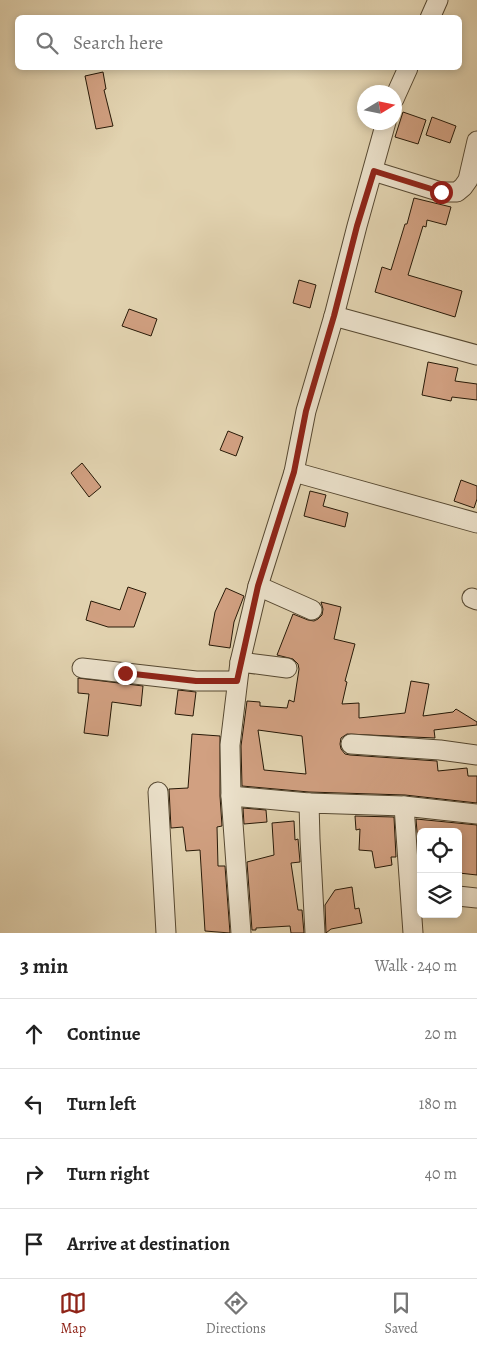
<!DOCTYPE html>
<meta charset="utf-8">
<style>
body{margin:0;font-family:Alegreya,serif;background:#f6f6f6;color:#222}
.controls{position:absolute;right:15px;bottom:15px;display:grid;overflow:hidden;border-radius:8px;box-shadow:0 2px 8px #0003}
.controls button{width:45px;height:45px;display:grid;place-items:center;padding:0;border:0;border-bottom:1px solid #e0e0e0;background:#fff;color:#222;font:25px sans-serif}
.compass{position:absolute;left:357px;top:85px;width:45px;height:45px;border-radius:50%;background:#fff;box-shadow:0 2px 8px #0003;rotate:80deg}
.stop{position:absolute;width:15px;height:15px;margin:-11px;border:4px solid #8f2418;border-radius:50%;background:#fff}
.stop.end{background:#8f2418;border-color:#fff;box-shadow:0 1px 5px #0008}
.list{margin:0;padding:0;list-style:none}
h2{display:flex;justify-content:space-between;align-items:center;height:65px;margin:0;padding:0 20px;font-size:21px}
h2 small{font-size:16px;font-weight:400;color:#767676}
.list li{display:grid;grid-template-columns:32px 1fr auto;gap:15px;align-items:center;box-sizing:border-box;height:70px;padding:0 20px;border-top:1px solid #e0e0e0}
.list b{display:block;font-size:19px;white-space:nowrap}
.list em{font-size:16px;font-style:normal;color:#767676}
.icon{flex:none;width:28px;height:28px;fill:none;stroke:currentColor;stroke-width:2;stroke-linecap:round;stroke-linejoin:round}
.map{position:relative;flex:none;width:477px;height:933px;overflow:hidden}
.search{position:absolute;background:#fff;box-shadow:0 2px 8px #0003;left:15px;right:15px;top:15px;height:55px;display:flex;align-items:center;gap:12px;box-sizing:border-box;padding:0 18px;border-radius:8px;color:#767676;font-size:19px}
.sheet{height:345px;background:#fff}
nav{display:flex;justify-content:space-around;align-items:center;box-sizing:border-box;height:70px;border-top:1px solid #e0e0e0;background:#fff;font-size:14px;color:#767676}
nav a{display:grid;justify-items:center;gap:2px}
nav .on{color:#8f2418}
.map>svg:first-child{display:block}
</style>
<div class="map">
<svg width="477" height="933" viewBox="0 0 477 933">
<rect width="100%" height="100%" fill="#e2d3b0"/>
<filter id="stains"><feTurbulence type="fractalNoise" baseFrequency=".004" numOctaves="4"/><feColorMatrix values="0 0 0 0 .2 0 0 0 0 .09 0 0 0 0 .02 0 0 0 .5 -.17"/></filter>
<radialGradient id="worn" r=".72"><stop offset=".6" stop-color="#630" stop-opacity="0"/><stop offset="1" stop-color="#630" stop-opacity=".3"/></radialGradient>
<g fill="#d1a081" stroke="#271907" fill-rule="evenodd">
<path d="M 103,72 L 106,89 L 104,90 L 113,126 L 96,129 L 85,76 Z"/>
<path d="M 403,112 L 426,120 L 418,144 L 395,137 Z"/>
<path d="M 432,117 L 456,126 L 450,143 L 426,135 Z"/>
<path d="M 414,198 L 451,207 L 446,225 L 427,220 L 426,227 L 423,226 L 408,275 L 462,291 L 455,317 L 375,292 L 382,267 L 391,270 L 405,224 L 407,224 Z"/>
<path d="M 299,280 L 316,285 L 310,308 L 293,303 Z"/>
<path d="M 129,309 L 157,319 L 151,336 L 122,326 Z"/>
<path d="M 428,362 L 458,368 L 455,381 L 477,384 L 477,400 L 452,397 L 451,401 L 422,395 Z"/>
<path d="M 228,431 L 243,437 L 236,456 L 220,450 Z"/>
<path d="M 82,463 L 101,487 L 89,497 L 71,473 Z"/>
<path d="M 461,480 L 477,486 L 477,499 L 474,508 L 454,501 Z"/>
<path d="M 310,491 L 326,495 L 323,506 L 348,513 L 345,527 L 304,516 Z"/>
<path d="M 128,587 L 146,593 L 134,627 L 108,627 L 86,620 L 91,601 L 120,610 Z"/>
<path d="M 226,588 L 244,596 L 234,622 L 230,648 L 209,645 L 215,612 Z"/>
<path d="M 321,602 L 341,607 L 334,639 L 355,644 L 345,681 L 347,682 L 342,704 L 359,703 L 359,718 L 405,713 L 411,681 L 429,684 L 423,716 L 453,712 L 456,709 L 477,722 L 477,725 L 434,730 L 435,738 L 347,734 L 341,738 L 340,744 L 341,749 L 345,754 L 350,755 L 437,761 L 438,771 L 467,768 L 468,776 L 477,776 L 477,803 L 405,795 L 309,792 L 242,786 L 241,746 L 247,701 L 260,702 L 260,706 L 287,708 L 289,700 L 294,702 L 299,669 L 298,664 L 293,659 L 277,655 L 293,614 L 308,620 L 314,621 L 318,619 L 322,615 L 323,609 ZM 258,730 L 302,736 L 306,774 L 264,770 Z"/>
<path d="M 78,678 L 143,686 L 141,706 L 112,702 L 108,736 L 84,733 L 89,694 L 78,693 Z"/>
<path d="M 178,690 L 196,692 L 193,716 L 175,714 Z"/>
<path d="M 192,734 L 220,736 L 220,796 L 222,826 L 217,827 L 218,866 L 225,866 L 230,933 L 205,931 L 200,850 L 186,851 L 183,827 L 171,828 L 169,789 L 188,788 Z"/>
<path d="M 243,808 L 266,810 L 267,822 L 244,824 Z"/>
<path d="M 355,816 L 394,817 L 396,857 L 391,857 L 392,865 L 375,868 L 372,851 L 359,850 L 360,829 L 356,830 Z"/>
<path d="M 416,819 L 477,825 L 477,875 L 459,873 L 461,854 L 458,854 L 458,832 L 421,832 L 421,856 L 419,856 Z"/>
<path d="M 294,821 L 295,840 L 298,839 L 300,862 L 291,863 L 298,910 L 302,910 L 304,933 L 291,933 L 290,926 L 256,928 L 256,930 L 252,930 L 247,862 L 274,855 L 272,823 Z"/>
<path d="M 352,887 L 355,909 L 359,908 L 362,923 L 331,929 L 326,933 L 325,905 L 335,890 Z"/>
</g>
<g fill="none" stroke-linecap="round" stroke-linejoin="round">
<g stroke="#564831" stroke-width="21">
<g id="street">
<path d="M 430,18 L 438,0"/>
<path d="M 394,99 L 408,68"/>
<path d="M 373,171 L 441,192 L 457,192 L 463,187 L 468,180 L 477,141"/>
<path d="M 334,316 L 477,355"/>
<path d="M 294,472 L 477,523"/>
<path d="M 258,586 L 312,610"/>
<path d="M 472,598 L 477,600"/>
<path d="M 240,662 L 287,668"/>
<path d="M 82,668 L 196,681 L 237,681"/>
<path d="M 351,744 L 440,750 L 477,755"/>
<path d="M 158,792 L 166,933"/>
<path d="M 231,796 L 309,803"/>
<path d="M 404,806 L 413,933"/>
<path d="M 458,896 L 477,898"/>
<path d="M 241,933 L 231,796 L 230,745 L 240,662 L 258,586 L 294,472 L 306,411 L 334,316 L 357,226 L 386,122"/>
<path d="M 315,933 L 310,839 L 309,803 L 404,806 L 477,814"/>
</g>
</g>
<use href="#street" stroke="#ece2cc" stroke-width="19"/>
</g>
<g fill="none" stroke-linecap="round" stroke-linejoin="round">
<path stroke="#8f2418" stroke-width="6" d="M 125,673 L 196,681 L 237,681 L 258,586 L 294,472 L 306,411 L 334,316 L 357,226 L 374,171 L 441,192"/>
</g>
<rect width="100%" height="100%" filter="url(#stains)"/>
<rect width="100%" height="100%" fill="url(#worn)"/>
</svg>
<div class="controls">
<button><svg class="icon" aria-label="locate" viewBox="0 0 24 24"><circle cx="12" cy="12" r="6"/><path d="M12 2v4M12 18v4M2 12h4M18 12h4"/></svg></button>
<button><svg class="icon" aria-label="layers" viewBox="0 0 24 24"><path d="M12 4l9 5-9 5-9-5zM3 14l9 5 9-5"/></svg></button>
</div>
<svg class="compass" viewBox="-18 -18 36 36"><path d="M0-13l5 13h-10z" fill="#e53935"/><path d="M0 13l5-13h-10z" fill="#767676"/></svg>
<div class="stop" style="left:441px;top:192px"></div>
<div class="stop end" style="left:125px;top:673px"></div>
<div class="search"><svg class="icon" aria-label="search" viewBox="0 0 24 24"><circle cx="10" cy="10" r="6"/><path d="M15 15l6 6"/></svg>Search here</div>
</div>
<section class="sheet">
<h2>3 min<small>Walk · 240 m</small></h2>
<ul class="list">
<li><svg class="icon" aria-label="ahead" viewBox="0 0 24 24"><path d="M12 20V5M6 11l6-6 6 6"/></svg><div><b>Continue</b></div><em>20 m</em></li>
<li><svg class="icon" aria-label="left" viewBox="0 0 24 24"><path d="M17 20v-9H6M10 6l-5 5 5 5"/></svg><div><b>Turn left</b></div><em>180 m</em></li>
<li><svg class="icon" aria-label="right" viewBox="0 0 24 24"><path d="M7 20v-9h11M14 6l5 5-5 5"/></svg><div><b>Turn right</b></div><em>40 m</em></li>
<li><svg class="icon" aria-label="arrive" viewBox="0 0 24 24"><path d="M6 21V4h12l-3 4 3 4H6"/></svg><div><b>Arrive at destination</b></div></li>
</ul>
</section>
<nav>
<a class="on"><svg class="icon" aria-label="map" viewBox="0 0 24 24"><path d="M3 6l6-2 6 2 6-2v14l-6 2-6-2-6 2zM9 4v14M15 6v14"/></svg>Map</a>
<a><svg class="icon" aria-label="directions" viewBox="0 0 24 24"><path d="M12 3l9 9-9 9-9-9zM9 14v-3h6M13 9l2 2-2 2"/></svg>Directions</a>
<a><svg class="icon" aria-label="saved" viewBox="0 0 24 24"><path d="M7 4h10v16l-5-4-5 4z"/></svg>Saved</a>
</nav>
